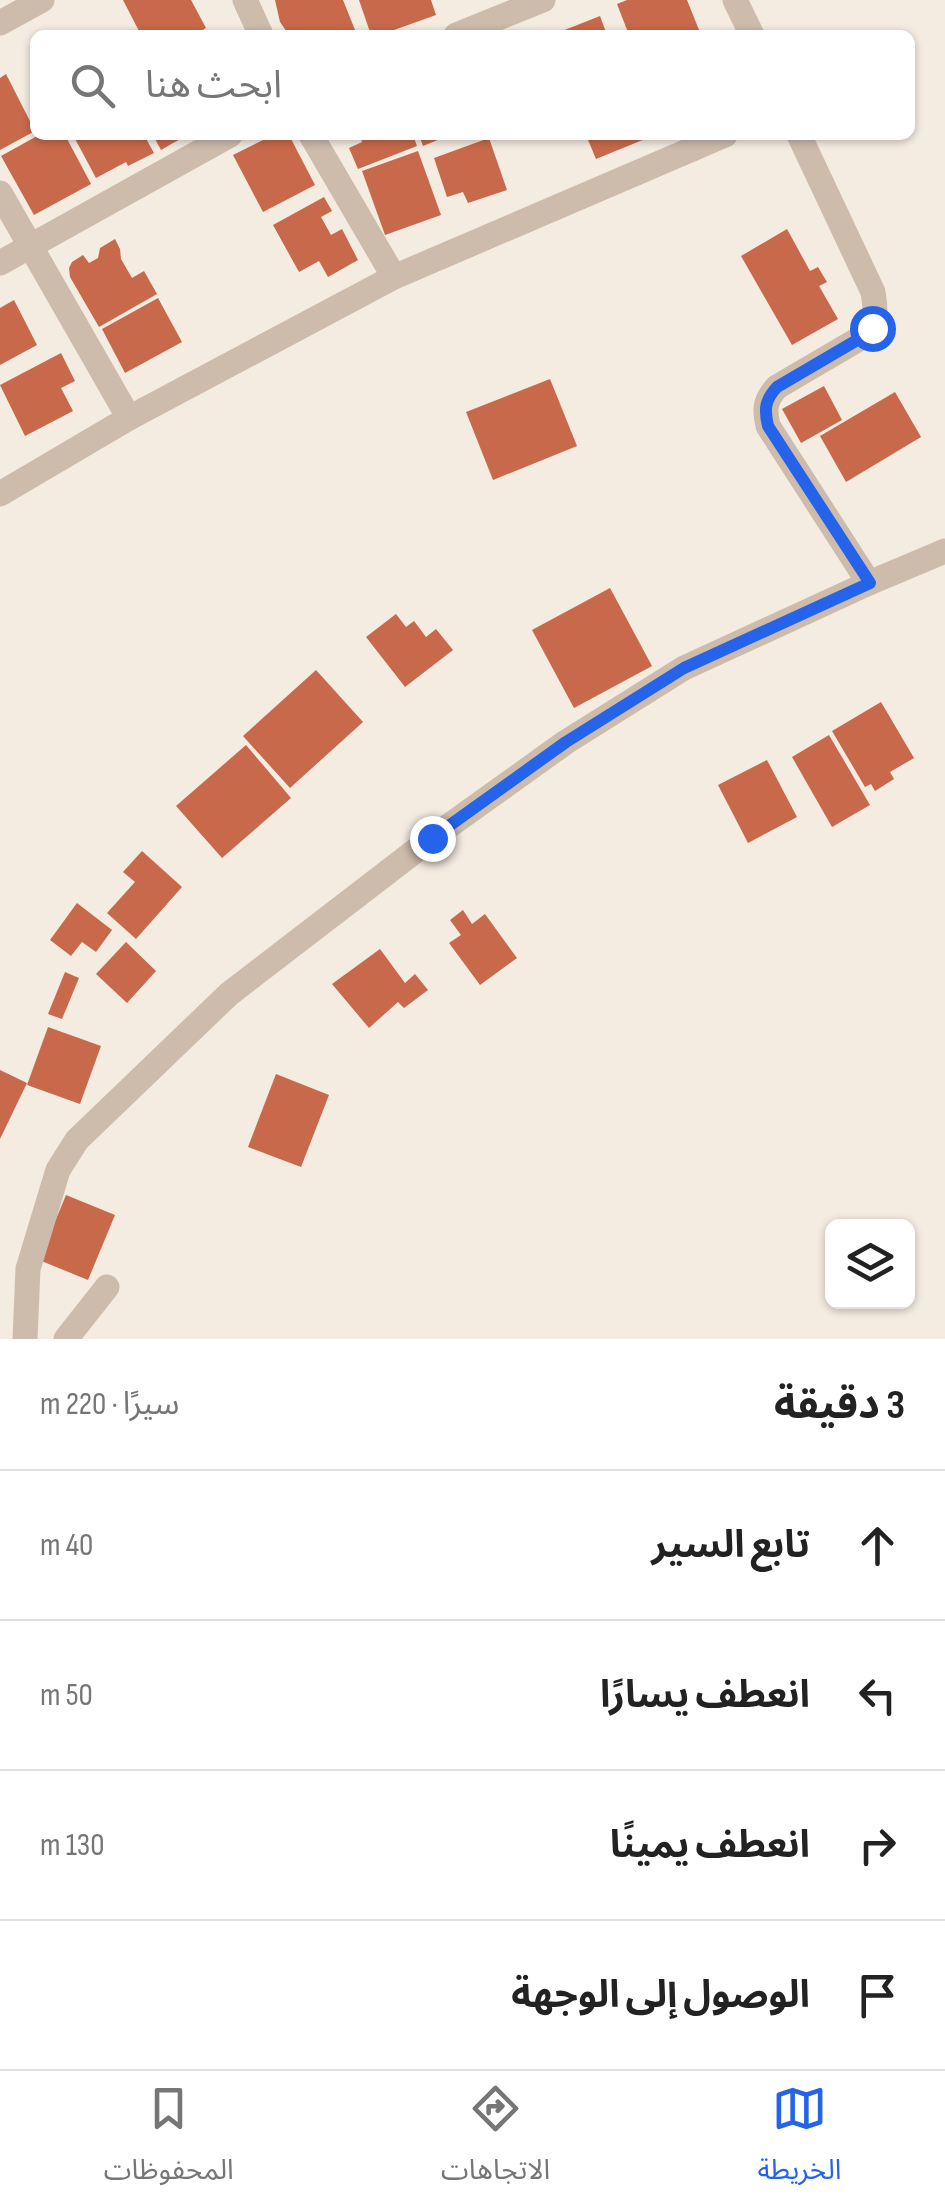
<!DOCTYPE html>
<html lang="ar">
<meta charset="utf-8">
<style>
body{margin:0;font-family:"Sofia Sans Condensed","Noto Sans Arabic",sans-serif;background:#f2f2f2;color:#222;direction:rtl}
.controls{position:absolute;right:30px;bottom:30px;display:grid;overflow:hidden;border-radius:15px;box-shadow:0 2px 8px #0004}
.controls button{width:90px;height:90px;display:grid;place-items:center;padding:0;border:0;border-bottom:2px solid #e0e0e0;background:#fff;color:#222;font:50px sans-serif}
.stop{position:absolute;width:30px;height:30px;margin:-22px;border:8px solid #2563eb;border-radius:50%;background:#fff}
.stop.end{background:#2563eb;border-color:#fff;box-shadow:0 2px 10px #0008}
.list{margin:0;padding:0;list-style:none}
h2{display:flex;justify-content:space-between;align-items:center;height:130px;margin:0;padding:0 40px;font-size:42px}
h2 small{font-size:32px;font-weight:400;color:#767676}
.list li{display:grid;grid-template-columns:65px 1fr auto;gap:30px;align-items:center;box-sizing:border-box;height:150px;padding:0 40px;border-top:2px solid #e0e0e0}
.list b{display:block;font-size:38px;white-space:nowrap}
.list em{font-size:32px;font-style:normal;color:#767676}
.icon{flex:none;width:55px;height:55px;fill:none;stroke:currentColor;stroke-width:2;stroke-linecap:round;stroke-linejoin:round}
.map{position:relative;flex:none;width:945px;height:1339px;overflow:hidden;direction:ltr}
.search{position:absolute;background:#fff;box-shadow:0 2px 8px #0004;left:30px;right:30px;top:30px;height:110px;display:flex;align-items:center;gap:25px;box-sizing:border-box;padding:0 35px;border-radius:15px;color:#767676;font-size:38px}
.sheet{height:730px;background:#fff}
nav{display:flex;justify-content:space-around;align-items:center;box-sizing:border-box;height:140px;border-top:2px solid #e0e0e0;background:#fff;font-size:28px;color:#767676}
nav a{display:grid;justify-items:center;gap:5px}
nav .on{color:#2563eb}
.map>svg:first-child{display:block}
</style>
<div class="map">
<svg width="945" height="1339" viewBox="0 0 945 1339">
<rect width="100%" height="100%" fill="#f4ebe1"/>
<g fill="#c8694b">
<path d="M 123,0 L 191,0 L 206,28 L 194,35 L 141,35 Z"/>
<path d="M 275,0 L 343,0 L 357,35 L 289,35 L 280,22 Z"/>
<path d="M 359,0 L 431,0 L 436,15 L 380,35 L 371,35 Z"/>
<path d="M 627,0 L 687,0 L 701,35 L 629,35 L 617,4 Z"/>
<path d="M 600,16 L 607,35 L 552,35 Z"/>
<path d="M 6,74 L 35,131 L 0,150 L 0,78 Z"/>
<path d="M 39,135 L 65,135 L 91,184 L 34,215 L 1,156 Z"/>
<path d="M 73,135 L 144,135 L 154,153 L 128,166 L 126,162 L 96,178 Z"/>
<path d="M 153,135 L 187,135 L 161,150 Z"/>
<path d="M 273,135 L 289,135 L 315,185 L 263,212 L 233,155 Z"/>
<path d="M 360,135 L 413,135 L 417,146 L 358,169 L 349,148 L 362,142 Z"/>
<path d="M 419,135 L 450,135 L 423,146 Z"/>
<path d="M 586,135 L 644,135 L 645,139 L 596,159 Z"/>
<path d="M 489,138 L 507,190 L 468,203 L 463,192 L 447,197 L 434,158 Z"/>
<path d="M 418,151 L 441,215 L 385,235 L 362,171 Z"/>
<path d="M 324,197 L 332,211 L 321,217 L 331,235 L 342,229 L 358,260 L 328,277 L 319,261 L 299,272 L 273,225 Z"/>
<path d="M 787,229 L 810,271 L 818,267 L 827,282 L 819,286 L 838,319 L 792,345 L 741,256 Z"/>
<path d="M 115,239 L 120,249 L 121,259 L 132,278 L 144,271 L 157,294 L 99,327 L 70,277 L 69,268 L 72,262 L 83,255 L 89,263 L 98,258 L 100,248 Z"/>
<path d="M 158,298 L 182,342 L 125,373 L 102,329 Z"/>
<path d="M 14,300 L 37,345 L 0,365 L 0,308 Z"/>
<path d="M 61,353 L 75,381 L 61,388 L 73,411 L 25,436 L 0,385 Z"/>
<path d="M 550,379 L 577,446 L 493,480 L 466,412 Z"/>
<path d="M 824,386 L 842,420 L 801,443 L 782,409 Z"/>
<path d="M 895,392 L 921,437 L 846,482 L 820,436 Z"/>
<path d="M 610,588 L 652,666 L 574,708 L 532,630 Z"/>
<path d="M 396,614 L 406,627 L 414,621 L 426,637 L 436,629 L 453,650 L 405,687 L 366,637 Z"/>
<path d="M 316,670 L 363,722 L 290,788 L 243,736 Z"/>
<path d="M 881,702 L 914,758 L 890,772 L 894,779 L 875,791 L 871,784 L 865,787 L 832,731 Z"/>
<path d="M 829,735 L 870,805 L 832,827 L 792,757 Z"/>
<path d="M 246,745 L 291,798 L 222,858 L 176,806 Z"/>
<path d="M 767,760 L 797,817 L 748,843 L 718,785 Z"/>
<path d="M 142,851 L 182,887 L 136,939 L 107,913 L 135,882 L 123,872 Z"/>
<path d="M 77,903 L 112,930 L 96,952 L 82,942 L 71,956 L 50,940 Z"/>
<path d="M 463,910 L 472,924 L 485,914 L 517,958 L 480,985 L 449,943 L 461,935 L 450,920 Z"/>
<path d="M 126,942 L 156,971 L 127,1003 L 96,974 Z"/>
<path d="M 380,949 L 405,983 L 415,974 L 428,990 L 404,1008 L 398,1002 L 369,1028 L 332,984 Z"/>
<path d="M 65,972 L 79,978 L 62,1019 L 48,1014 Z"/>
<path d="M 48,1027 L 101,1046 L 80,1104 L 27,1085 Z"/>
<path d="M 0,1070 L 27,1083 L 0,1139 Z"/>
<path d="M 276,1074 L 329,1095 L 301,1167 L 248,1147 Z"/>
<path d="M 66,1195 L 115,1215 L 88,1280 L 39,1260 Z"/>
</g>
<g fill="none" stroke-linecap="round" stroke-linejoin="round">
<g stroke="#cdbbac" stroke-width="25">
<path d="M 245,0 L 261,35"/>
<path d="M 735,0 L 752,35"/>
<path d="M 0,23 L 42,0"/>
<path d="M 456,35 L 543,0"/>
<path d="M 311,135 L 394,277"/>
<path d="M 799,135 L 873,292 C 876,310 877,322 864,336 L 777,387 C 765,400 764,409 768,426 L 869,583"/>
<path d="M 0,193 L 129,418"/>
<path d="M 0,263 L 230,135"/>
<path d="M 0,494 L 129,418 L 394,277 L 725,135"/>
<path d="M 25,1339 L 28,1269 L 58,1170 L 77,1140 L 229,994 L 432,838 L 566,742 L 684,668 L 869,583 L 945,551"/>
<path d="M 66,1339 L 107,1287"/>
</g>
</g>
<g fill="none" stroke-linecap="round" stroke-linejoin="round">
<path stroke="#2563eb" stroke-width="12" d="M 432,838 L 566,742 L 684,668 L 870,583 L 768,426 C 764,409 765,400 777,387 L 864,336 L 872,328"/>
</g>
</svg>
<div class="controls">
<button><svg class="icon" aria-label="layers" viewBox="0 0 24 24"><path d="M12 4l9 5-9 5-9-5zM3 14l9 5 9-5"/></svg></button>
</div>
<div class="stop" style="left:872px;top:328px"></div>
<div class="stop end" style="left:432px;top:838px"></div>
<div class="search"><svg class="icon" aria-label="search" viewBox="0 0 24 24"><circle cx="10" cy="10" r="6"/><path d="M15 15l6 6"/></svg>ابحث هنا</div>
</div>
<section class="sheet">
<h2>3 دقيقة<small>سيرًا · 220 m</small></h2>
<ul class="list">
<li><svg class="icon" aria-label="ahead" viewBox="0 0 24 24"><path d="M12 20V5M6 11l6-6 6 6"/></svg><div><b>تابع السير</b></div><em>40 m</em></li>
<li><svg class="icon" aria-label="left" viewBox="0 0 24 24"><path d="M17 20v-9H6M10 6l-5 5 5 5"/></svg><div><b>انعطف يسارًا</b></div><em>50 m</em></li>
<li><svg class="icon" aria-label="right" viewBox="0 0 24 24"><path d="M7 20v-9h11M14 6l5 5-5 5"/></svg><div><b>انعطف يمينًا</b></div><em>130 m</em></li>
<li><svg class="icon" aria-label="arrive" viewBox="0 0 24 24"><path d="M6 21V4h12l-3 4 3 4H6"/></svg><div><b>الوصول إلى الوجهة</b></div></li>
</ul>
</section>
<nav>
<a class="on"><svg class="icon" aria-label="map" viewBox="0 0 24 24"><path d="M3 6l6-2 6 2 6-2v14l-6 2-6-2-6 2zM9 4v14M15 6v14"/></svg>الخريطة</a>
<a><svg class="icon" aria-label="directions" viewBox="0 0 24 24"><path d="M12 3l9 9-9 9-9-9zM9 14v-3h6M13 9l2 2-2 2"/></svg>الاتجاهات</a>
<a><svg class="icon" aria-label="saved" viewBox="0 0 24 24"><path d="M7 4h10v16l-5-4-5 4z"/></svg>المحفوظات</a>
</nav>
